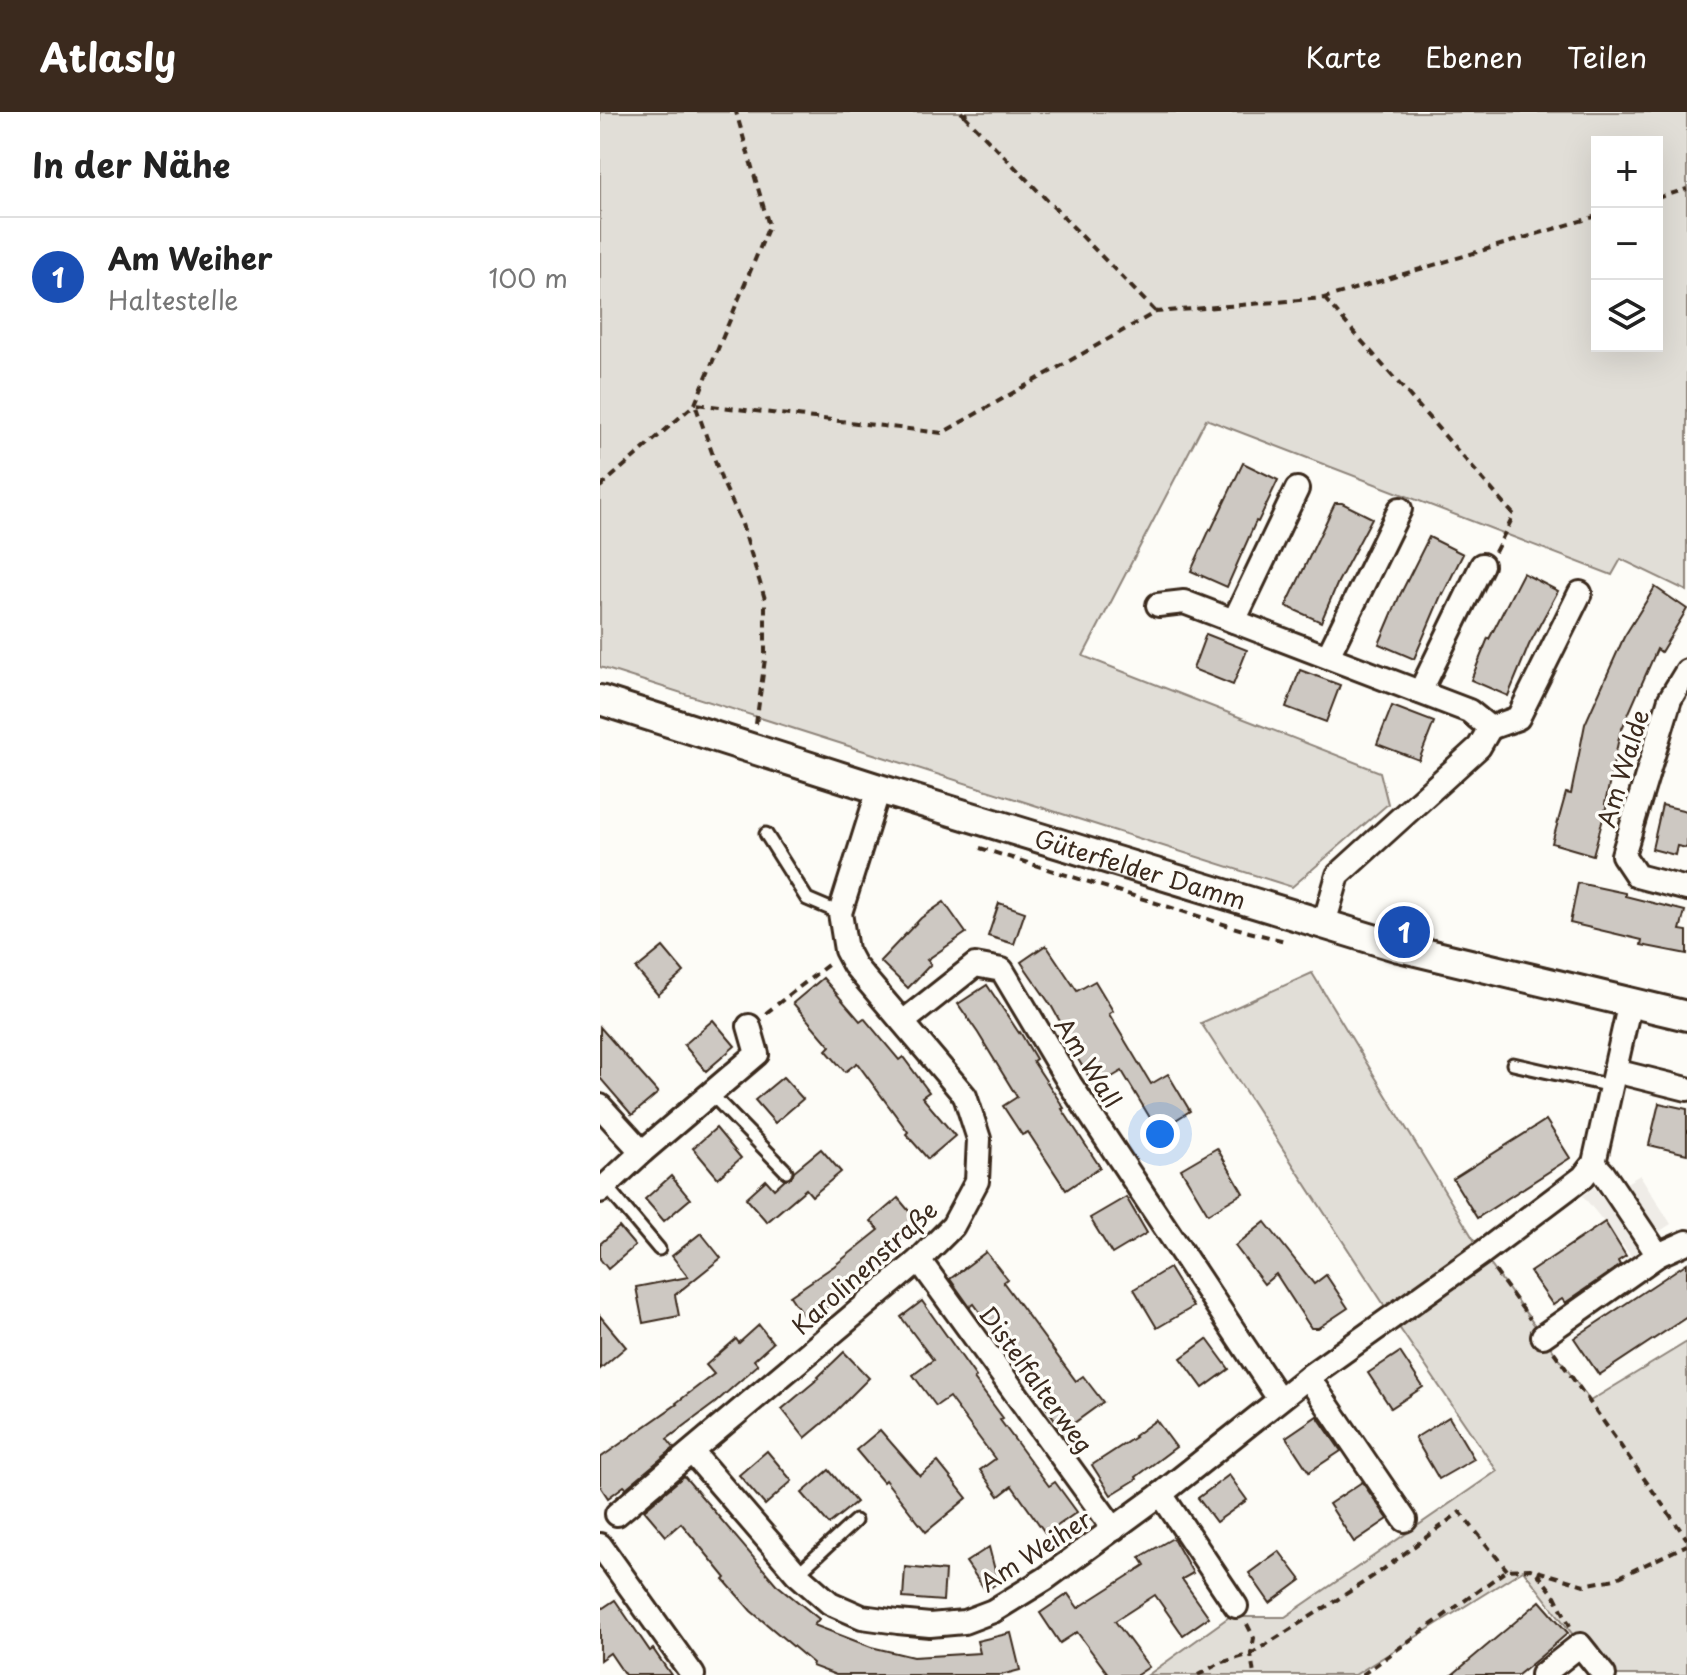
<!DOCTYPE html>
<html lang="de">
<meta charset="utf-8">
<style>
body{margin:0;font-family:"Playpen Sans",sans-serif;background:#f2f2f2;color:#222}
.controls{position:absolute;right:24px;top:24px;display:grid;overflow:hidden;border-radius:0px;box-shadow:0 8px 32px #0002}
.controls button{width:72px;height:72px;display:grid;place-items:center;padding:0;border:0;border-bottom:2px solid #e0e0e0;background:#fff;color:#222;font:40px sans-serif}
.you{position:absolute;left:560px;top:1022px;width:28px;height:28px;margin:-20px;border:6px solid #fff;border-radius:50%;background:#1a73e8;box-shadow:0 0 0 12px #1a73e833}
.badge{display:grid;place-items:center;width:52px;height:52px;border-radius:50%;background:#3b2a1e;color:#fff;font-size:26px;font-weight:700}
.pin{position:absolute;translate:-50% -50%;border:4px solid #fff;box-shadow:0 2px 8px #0006}
.list{margin:0;padding:0;list-style:none}
h2{display:flex;justify-content:space-between;align-items:center;height:104px;margin:0;padding:0 32px;font-size:34px}
h2 small{font-size:26px;font-weight:400;color:#767676}
.list li{display:grid;grid-template-columns:52px 1fr auto;gap:24px;align-items:center;box-sizing:border-box;height:120px;padding:0 32px;border-top:2px solid #e0e0e0}
.list b{display:block;font-size:30px;white-space:nowrap}
.list p{margin:0;font-size:26px;white-space:nowrap;color:#767676}
.list em{font-size:26px;font-style:normal;color:#767676}
.icon{flex:none;width:44px;height:44px;fill:none;stroke:currentColor;stroke-width:2;stroke-linecap:round;stroke-linejoin:round}
.map{position:relative;flex:none;width:1087px;height:1563px;overflow:hidden}
header{display:flex;align-items:center;gap:48px;box-sizing:border-box;height:112px;padding:0 40px;background:#3b2a1e;color:#fff}
header strong{font-size:38px}
nav{display:flex;gap:44px;margin-inline-start:auto;font-size:28px}
main{display:flex}
aside{flex:1;background:#fff}
.map>svg:first-child{display:block}
</style>
<header>
<strong>Atlasly</strong>
<nav><a>Karte</a><a>Ebenen</a><a>Teilen</a></nav>
</header>
<main>
<aside>
<h2>In der Nähe<small></small></h2>
<ul class="list">
<li><span class="badge" style="background:#1a4fb4">1</span><div><b>Am Weiher</b><p>Haltestelle</p></div><em>100 m</em></li>
</ul>
</aside>
<div class="map">
<svg width="1087" height="1563" viewBox="0 0 1087 1563">
<rect width="100%" height="100%" fill="#fdfcf7"/>
<filter id="ink" filterUnits="userSpaceOnUse"><feTurbulence type="fractalNoise" baseFrequency=".0125" numOctaves="2"/><feDisplacementMap in="SourceGraphic" scale="16" xChannelSelector="R" yChannelSelector="G"/><feConvolveMatrix kernelMatrix="1 2 1 2 8 2 1 2 1" color-interpolation-filters="sRGB"/></filter>
<g filter="url(#ink)">
<g fill="#efece7">
<path d="M 1040,1063 L 1071,1112 L 1054,1123 L 1023,1073 Z"/>
<path d="M 994,1075 L 1043,1136 L 1032,1145 L 983,1084 Z"/>
</g>
<g fill="#e1ded7" stroke="#8e847a" stroke-width="2" fill-rule="evenodd">
<path d="M 0,0 L 361,0 L 364,2 L 367,0 L 1087,0 L 1087,479 L 1021,447 L 1012,463 L 606,307 L 483,544 L 780,660 L 788,692 L 692,775 L 0,555 ZM 1057,30 L 1057,234 L 997,234 L 997,30 Z"/>
<path d="M 712,861 L 882,1141 L 990,1289 L 1087,1230 L 1087,1563 L 1004,1563 L 923,1458 L 755,1563 L 548,1563 L 629,1505 L 685,1505 L 897,1359 L 792,1205 L 601,911 Z"/>
</g>
<g fill="#cdc8c2" stroke="#3b2a1e" stroke-width="2">
<path d="M 643,351 L 678,368 L 658,410 L 656,409 L 627,475 L 591,459 L 610,417 L 611,418 Z"/>
<path d="M 735,391 L 742,391 L 772,406 L 738,470 L 721,510 L 686,494 Z"/>
<path d="M 829,425 L 863,442 L 843,482 L 842,481 L 814,547 L 779,532 L 799,485 Z"/>
<path d="M 923,461 L 958,479 L 929,533 L 908,584 L 871,568 L 888,526 L 889,527 Z"/>
<path d="M 1055,475 L 1087,497 L 1061,540 L 1057,537 L 1020,621 L 1005,692 L 1007,692 L 993,743 L 952,731 L 966,681 L 971,682 L 985,612 L 1024,525 Z"/>
<path d="M 606,522 L 647,538 L 633,573 L 593,557 Z"/>
<path d="M 700,558 L 740,573 L 726,610 L 686,595 Z"/>
<path d="M 792,594 L 834,610 L 819,648 L 777,632 Z"/>
<path d="M 1062,693 L 1087,699 L 1087,736 L 1077,734 L 1075,743 L 1052,737 Z"/>
<path d="M 978,771 L 1025,781 L 1025,784 L 1085,799 L 1080,818 L 1087,819 L 1087,842 L 1041,833 L 1042,828 L 970,811 Z"/>
<path d="M 344,790 L 366,821 L 327,848 L 331,852 L 308,876 L 280,849 L 321,806 Z"/>
<path d="M 399,791 L 425,800 L 414,832 L 388,824 Z"/>
<path d="M 446,833 L 477,879 L 495,869 L 513,899 L 509,902 L 551,972 L 568,962 L 590,999 L 558,1019 L 522,959 L 495,975 L 476,944 L 478,942 L 452,895 L 421,850 Z"/>
<path d="M 63,835 L 84,860 L 58,883 L 36,857 Z"/>
<path d="M 223,866 L 260,909 L 264,906 L 299,948 L 303,945 L 329,980 L 322,985 L 355,1024 L 328,1047 L 306,1022 L 308,1020 L 257,951 L 245,960 L 226,938 L 230,934 L 193,891 Z"/>
<path d="M 387,873 L 419,921 L 420,920 L 436,947 L 433,949 L 464,996 L 462,997 L 500,1055 L 466,1078 L 428,1020 L 422,1023 L 403,994 L 417,985 L 378,921 L 358,892 Z"/>
<path d="M 113,908 L 135,934 L 106,959 L 84,933 Z"/>
<path d="M 0,915 L 58,981 L 32,1003 L 0,966 Z"/>
<path d="M 183,965 L 203,987 L 175,1011 L 155,988 Z"/>
<path d="M 1059,991 L 1087,997 L 1087,1042 L 1049,1033 Z"/>
<path d="M 946,1008 L 970,1046 L 877,1106 L 853,1067 Z"/>
<path d="M 116,1016 L 141,1046 L 118,1066 L 93,1036 Z"/>
<path d="M 617,1036 L 643,1081 L 608,1102 L 581,1057 Z"/>
<path d="M 221,1037 L 241,1060 L 212,1084 L 206,1077 L 167,1110 L 146,1086 L 166,1068 L 174,1077 L 185,1067 L 191,1066 L 194,1059 Z"/>
<path d="M 71,1064 L 90,1087 L 64,1109 L 45,1087 Z"/>
<path d="M 526,1085 L 547,1121 L 512,1142 L 490,1106 Z"/>
<path d="M 298,1086 L 319,1111 L 274,1150 L 277,1154 L 235,1187 L 236,1189 L 207,1209 L 190,1184 L 234,1154 L 279,1118 L 271,1109 Z"/>
<path d="M 665,1110 L 714,1172 L 726,1163 L 748,1196 L 718,1216 L 711,1216 L 676,1162 L 664,1172 L 635,1134 Z"/>
<path d="M 1005,1110 L 1026,1144 L 1018,1149 L 1020,1153 L 965,1191 L 962,1187 L 953,1193 L 930,1160 Z"/>
<path d="M 19,1115 L 35,1134 L 8,1157 L 0,1147 L 0,1132 Z"/>
<path d="M 101,1121 L 121,1146 L 75,1183 L 79,1204 L 43,1211 L 36,1175 L 88,1165 L 72,1144 Z"/>
<path d="M 386,1140 L 407,1167 L 403,1170 L 476,1269 L 483,1264 L 503,1290 L 463,1319 L 444,1292 L 448,1290 L 407,1233 L 405,1234 L 374,1192 L 370,1195 L 350,1167 Z"/>
<path d="M 1087,1151 L 1087,1205 L 999,1263 L 974,1226 Z"/>
<path d="M 569,1156 L 593,1195 L 557,1216 L 534,1177 Z"/>
<path d="M 322,1189 L 376,1265 L 374,1267 L 403,1306 L 400,1308 L 449,1374 L 455,1370 L 477,1400 L 446,1422 L 412,1374 L 399,1384 L 380,1358 L 395,1347 L 349,1285 L 336,1294 L 313,1263 L 333,1248 L 301,1205 Z"/>
<path d="M 0,1204 L 26,1235 L 0,1257 Z"/>
<path d="M 159,1213 L 173,1231 L 154,1248 L 158,1253 L 115,1291 L 67,1327 L 74,1336 L 26,1376 L 24,1374 L 8,1386 L 0,1374 L 0,1346 L 77,1292 L 76,1291 L 114,1262 L 106,1253 L 136,1227 L 139,1231 Z"/>
<path d="M 607,1227 L 629,1257 L 603,1276 L 581,1246 Z"/>
<path d="M 244,1240 L 269,1266 L 229,1306 L 205,1326 L 182,1297 L 219,1266 L 218,1265 Z"/>
<path d="M 800,1240 L 823,1275 L 791,1296 L 768,1261 Z"/>
<path d="M 717,1304 L 741,1339 L 709,1360 L 686,1325 Z"/>
<path d="M 849,1305 L 874,1347 L 839,1367 L 815,1326 Z"/>
<path d="M 556,1308 L 576,1335 L 536,1365 L 537,1367 L 511,1383 L 492,1353 L 535,1325 L 534,1324 Z"/>
<path d="M 280,1318 L 320,1364 L 338,1350 L 367,1386 L 326,1420 L 285,1368 L 283,1370 L 256,1338 Z"/>
<path d="M 167,1339 L 192,1369 L 165,1393 L 139,1363 Z"/>
<path d="M 229,1358 L 256,1390 L 229,1412 L 202,1381 Z"/>
<path d="M 629,1363 L 647,1388 L 616,1410 L 598,1386 Z"/>
<path d="M 84,1364 L 176,1472 L 219,1507 L 214,1513 L 271,1535 L 313,1545 L 380,1541 L 377,1529 L 411,1521 L 420,1558 L 401,1563 L 236,1563 L 212,1554 L 213,1551 L 151,1499 L 124,1468 L 126,1466 L 81,1411 L 66,1424 L 44,1398 Z"/>
<path d="M 762,1370 L 788,1407 L 754,1430 L 729,1392 Z"/>
<path d="M 573,1426 L 593,1461 L 582,1467 L 609,1505 L 583,1523 L 555,1483 L 515,1509 L 549,1555 L 537,1563 L 509,1563 L 477,1520 L 460,1531 L 440,1501 L 468,1482 L 478,1496 L 545,1453 L 540,1445 Z"/>
<path d="M 389,1435 L 398,1470 L 386,1479 L 366,1450 Z"/>
<path d="M 679,1439 L 701,1468 L 670,1491 L 649,1461 Z"/>
<path d="M 305,1455 L 345,1459 L 343,1489 L 303,1486 Z"/>
<path d="M 15,1488 L 50,1539 L 53,1537 L 71,1563 L 25,1563 L 10,1541 L 0,1548 L 0,1498 Z"/>
<path d="M 940,1489 L 968,1521 L 939,1546 L 918,1563 L 852,1563 Z"/>
</g>
<g fill="none" stroke-linecap="round" stroke-linejoin="round">
<g stroke="#3b2a1e" stroke-width="17">
<g id="service">
<path d="M 166,722 L 207,787 L 240,801"/>
<path d="M 913,952 L 1011,974"/>
<path d="M 111,982 L 186,1059"/>
<path d="M 6,1074 L 59,1137"/>
<path d="M 197,1462 L 255,1409"/>
</g>
</g>
<g stroke="#3b2a1e" stroke-width="28">
<g id="minor">
<path d="M 558,493 L 584,490 L 869,599 L 890,616 L 879,635 L 738,763 L 724,812"/>
<path d="M 634,509 L 697,377"/>
<path d="M 728,544 L 800,397"/>
<path d="M 1087,559 L 1070,587 L 1023,743 L 1037,764 L 1087,777"/>
<path d="M 820,580 L 882,453"/>
<path d="M 890,616 L 918,606 L 980,481"/>
<path d="M 303,910 L 375,853 L 402,858 L 470,972 L 679,1287"/>
<path d="M 1015,959 L 1087,977"/>
<path d="M 0,994 L 42,1040"/>
<path d="M 994,1051 L 1003,1061 L 1058,1143"/>
<path d="M 0,1079 L 42,1040 L 157,942 L 149,914"/>
<path d="M 319,1148 L 514,1417"/>
<path d="M 943,1224 L 1058,1143 L 1087,1130"/>
<path d="M 708,1265 L 805,1408"/>
<path d="M 92,1340 L 197,1462 L 230,1491 L 262,1505 L 298,1510 L 330,1513 L 364,1510 L 393,1499 L 445,1467 L 561,1382 L 708,1265 L 882,1141 L 983,1065 L 994,1051 L 1030,890"/>
<path d="M 561,1382 L 636,1494"/>
<path d="M 17,1402 L 319,1148 L 353,1114 L 377,1069 L 379,1027 L 365,984 L 254,853 L 246,838 L 240,801 L 279,677"/>
<path d="M 0,1433 L 93,1563"/>
<path d="M 942,1563 L 980,1533 L 1004,1563"/>
</g>
</g>
<g stroke="#3b2a1e" stroke-width="34">
<g id="tertiary">
<path id="s1" d="M 0,588 L 279,677 L 799,835 L 1087,904"/>
</g>
</g>
<g stroke="#3b2a1e" stroke-width="4" stroke-dasharray="8 6" stroke-linecap="butt">
<path d="M 361,0 L 364,3 L 368,0"/>
<path d="M 364,3 L 556,200"/>
<path d="M 1057,86 L 1087,77"/>
<path d="M 724,186 L 914,403 L 895,440"/>
<path d="M 0,375 L 95,292 L 169,114 L 136,0"/>
<path d="M 156,612 L 165,547 L 165,487 L 141,409 L 122,369 L 95,292 L 342,321 L 556,200 L 724,186 L 997,104"/>
<path d="M 380,736 L 649,820 L 685,829"/>
<path d="M 166,901 L 229,852"/>
<path d="M 895,1159 L 930,1207"/>
<path d="M 954,1240 L 1087,1427"/>
<path d="M 937,1461 L 955,1484 L 970,1514"/>
<path d="M 647,1512 L 654,1526 L 651,1542 L 654,1563"/>
<path d="M 598,1563 L 620,1551 L 651,1542 L 732,1491 L 781,1459 L 860,1400 L 907,1458"/>
<path d="M 762,1563 L 907,1458 L 930,1457 L 984,1473 L 1015,1467 L 1087,1433"/>
</g>
<use href="#service" stroke="#fdfcf7" stroke-width="11"/>
<use href="#minor" stroke="#fdfcf7" stroke-width="22"/>
<use href="#tertiary" stroke="#fdfcf7" stroke-width="28"/>
</g>
</g>
<g text-anchor="middle" dominant-baseline="central" stroke-width="7" stroke-linejoin="round" paint-order="stroke">
<g font-size="24" fill="#3b2a1e" stroke="#fdfcf7">
<text transform="translate(1022 656) rotate(-73)">Am Walde</text>
<text stroke="none"><textPath href="#s1" startOffset="566">Güterfelder Damm</textPath></text>
<text transform="translate(489 950) rotate(58)">Am Wall</text>
<text transform="translate(264 1155) rotate(-42)">Karolinenstraße</text>
<text transform="translate(437 1267) rotate(54)">Distelfalterweg</text>
<text transform="translate(435 1438) rotate(-33)">Am Weiher</text>
</g>
</g>
</svg>
<div class="controls">
<button>+</button>
<button>−</button>
<button><svg class="icon" aria-label="layers" viewBox="0 0 24 24"><path d="M12 4l9 5-9 5-9-5zM3 14l9 5 9-5"/></svg></button>
</div>
<div class="you"></div>
<div class="pin badge" style="left:804px;top:820px;background:#1a4fb4">1</div>
</div>
</main>
